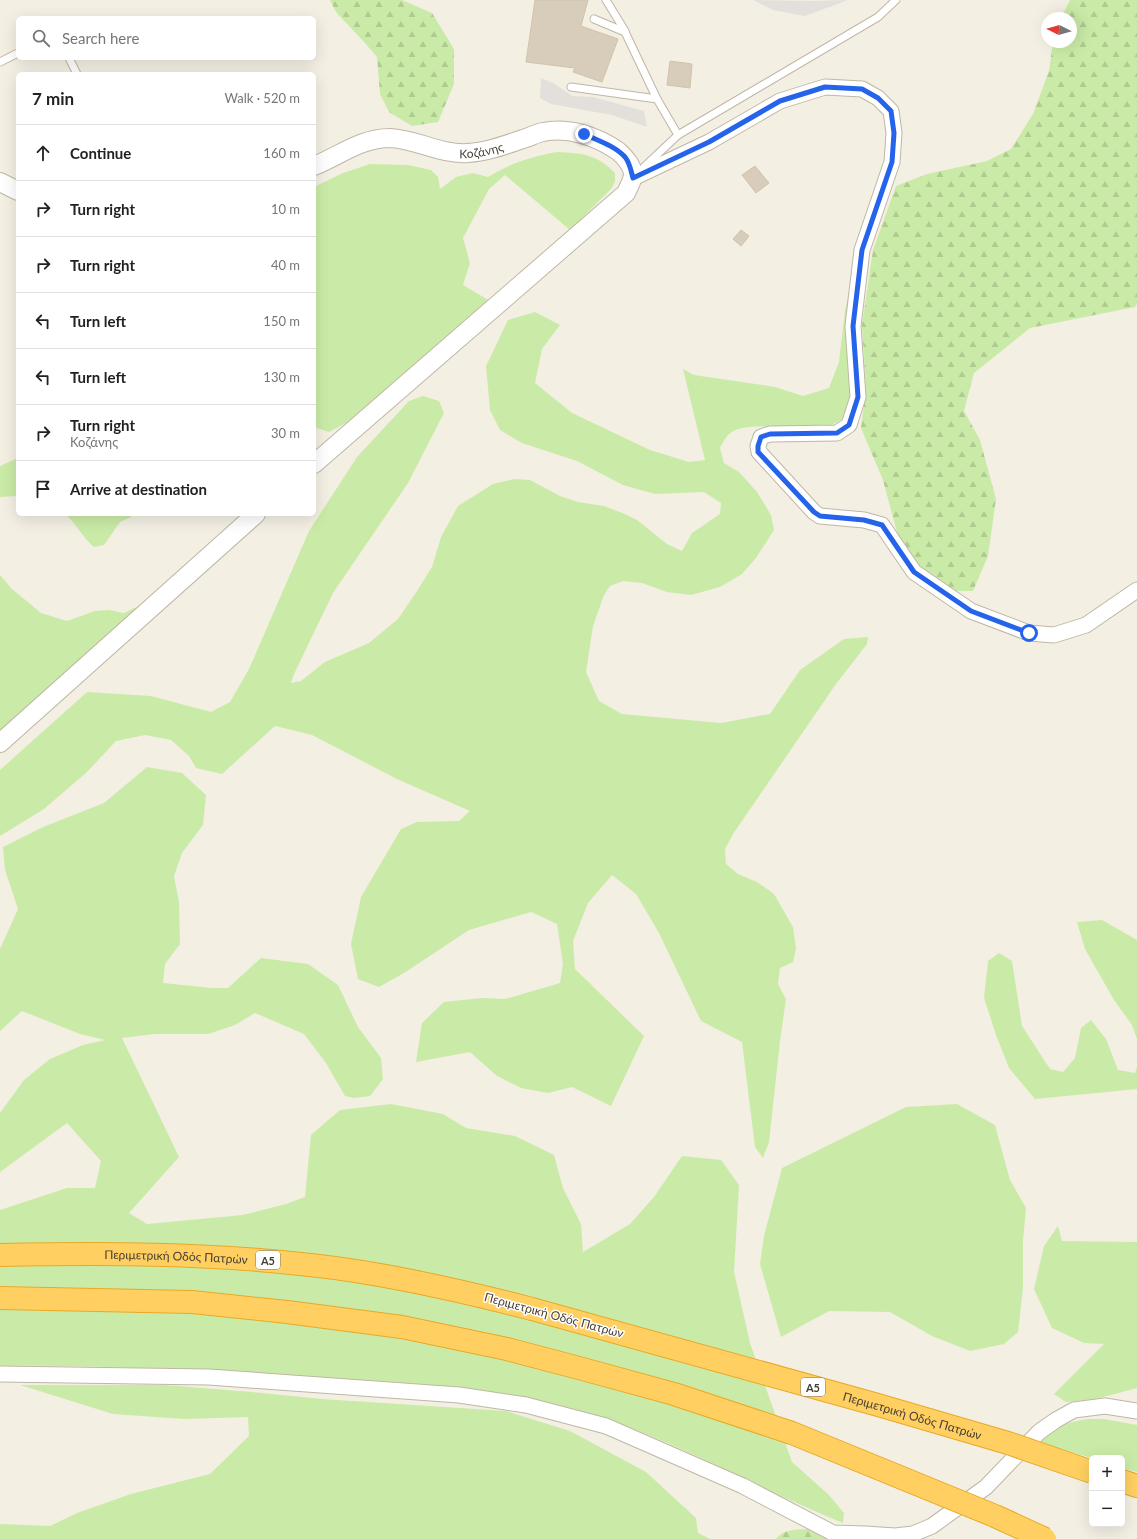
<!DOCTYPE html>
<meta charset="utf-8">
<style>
body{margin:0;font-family:Lato,sans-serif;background:#f6f6f6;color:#222}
.controls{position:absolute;right:12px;bottom:12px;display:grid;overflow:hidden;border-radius:6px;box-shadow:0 4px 16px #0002}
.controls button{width:36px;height:36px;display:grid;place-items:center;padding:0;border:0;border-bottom:1px solid #e0e0e0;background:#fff;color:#222;font:20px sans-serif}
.compass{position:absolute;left:1041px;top:12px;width:36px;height:36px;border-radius:50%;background:#fff;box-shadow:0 4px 16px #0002;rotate:275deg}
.stop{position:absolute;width:12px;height:12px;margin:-9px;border:3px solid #2563eb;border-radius:50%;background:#fff}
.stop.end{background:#2563eb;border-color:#fff;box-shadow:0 1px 4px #0008}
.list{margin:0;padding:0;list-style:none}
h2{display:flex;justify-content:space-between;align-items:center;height:52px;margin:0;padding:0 16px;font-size:17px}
h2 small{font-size:13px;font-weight:400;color:#767676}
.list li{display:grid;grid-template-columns:26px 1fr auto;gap:12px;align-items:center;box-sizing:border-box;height:56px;padding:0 16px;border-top:1px solid #e0e0e0}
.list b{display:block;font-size:15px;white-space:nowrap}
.list p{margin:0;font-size:13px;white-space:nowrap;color:#767676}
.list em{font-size:13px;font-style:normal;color:#767676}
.icon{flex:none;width:22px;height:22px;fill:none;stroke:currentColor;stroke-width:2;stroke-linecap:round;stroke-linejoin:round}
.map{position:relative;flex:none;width:1137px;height:1539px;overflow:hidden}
.search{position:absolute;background:#fff;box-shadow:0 4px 16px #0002;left:16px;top:16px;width:300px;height:44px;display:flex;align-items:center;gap:10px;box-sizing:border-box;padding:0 14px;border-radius:6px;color:#767676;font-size:15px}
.panel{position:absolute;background:#fff;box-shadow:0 4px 16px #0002;left:16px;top:72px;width:300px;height:444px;border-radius:6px}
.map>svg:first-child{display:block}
</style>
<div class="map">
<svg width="1137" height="1539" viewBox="0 0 1137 1539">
<defs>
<pattern id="forest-firs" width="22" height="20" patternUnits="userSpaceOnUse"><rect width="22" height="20" fill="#caeba7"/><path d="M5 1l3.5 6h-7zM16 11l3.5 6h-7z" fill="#afcb90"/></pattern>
</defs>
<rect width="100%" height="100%" fill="#f3efe3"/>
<g fill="#caeba7">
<path d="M 557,152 C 581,153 597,154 615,173 L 615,181 L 612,188 L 570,230 L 505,175 L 489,189 L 463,238 L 470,263 L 463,285 L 490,301 L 346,423 L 329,432 L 314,427 L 314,187 L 343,173 L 370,164 L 408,165 L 431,170 L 438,177 L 440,189 L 456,177 L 473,173 L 488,177 C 511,163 530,157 557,152 Z"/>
<path d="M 851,282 L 851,397 C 850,402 850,411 846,415 C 821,444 750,413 728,435 C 725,438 722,444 720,448 L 724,463 L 739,472 L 757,492 L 771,515 L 774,530 L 756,558 L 742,574 L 720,587 L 691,595 L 667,592 L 642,583 L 623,581 L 610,586 L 604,595 L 593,626 L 586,672 L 599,701 L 622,714 L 721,723 L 770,714 L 800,670 L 844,639 L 868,637 L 867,644 L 836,684 L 733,834 L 725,849 L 726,864 L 738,874 L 757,882 L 774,894 L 793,927 L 796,949 L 793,962 L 780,968 L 778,984 L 786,999 L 780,1041 L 769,1142 L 763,1158 L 755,1147 L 742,1042 L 701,1021 L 659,933 L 636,894 L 612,875 L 588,903 L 573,941 L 575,969 L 644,1036 L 611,1106 L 572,1087 L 548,1093 L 521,1088 L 497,1076 L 470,1052 L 416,1062 L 422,1023 L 444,1002 L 482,998 L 505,999 L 560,983 L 563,964 L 557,924 L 531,912 L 469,930 L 404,973 L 379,987 L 358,979 L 351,944 L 361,897 L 401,829 L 417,822 L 459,821 L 470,811 L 397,779 L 312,735 L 275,726 L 222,774 L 196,768 L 189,756 L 171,740 L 145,735 L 116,741 L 86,773 L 44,809 L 0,836 L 0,770 L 87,692 L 151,696 L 211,712 L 230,702 L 249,669 L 309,531 L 357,457 L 409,401 L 423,396 L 439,401 L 444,413 L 408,483 L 333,593 L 294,674 L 291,683 L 301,681 L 325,662 L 369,643 L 398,619 L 417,591 L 432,567 L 441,537 L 458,506 L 493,484 L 514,479 L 530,480 L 560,496 L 578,502 L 604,506 L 625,514 L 637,520 L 667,544 L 682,551 L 692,533 L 720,514 L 721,503 L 704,492 L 655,494 L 623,485 L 577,461 L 522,443 L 500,430 L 490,410 L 486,366 L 508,320 L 535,312 L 560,325 L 542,349 L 535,383 L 572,413 L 650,450 L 689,462 L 705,460 L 683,369 L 694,375 L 775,387 L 803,396 L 829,388 L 839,362 L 845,311 Z"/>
<path d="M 18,458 L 18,496 L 0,497 L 0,466 Z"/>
<path d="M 65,514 L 132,514 L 131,517 L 120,522 L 104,545 L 94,547 C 82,537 76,523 65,514 Z"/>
<path d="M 0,575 L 12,589 L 41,613 L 67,621 L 95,611 L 109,610 L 124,613 L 134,608 L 150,605 L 0,736 Z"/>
<path d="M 147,767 L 182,773 L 206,795 L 203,825 L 182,853 L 174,876 L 179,902 L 180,944 L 165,964 L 163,983 L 212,988 L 228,988 L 261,958 L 308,964 L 338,985 L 358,1027 L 381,1058 L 383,1079 L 370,1096 L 354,1098 L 345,1096 L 326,1063 L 304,1034 L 255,1013 L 235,1025 L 208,1034 L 154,1034 L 122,1038 L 179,1157 L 129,1213 L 147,1224 L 243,1215 L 286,1204 L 305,1197 L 311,1135 L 340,1110 L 391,1104 L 443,1114 L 466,1128 L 515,1136 L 554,1155 L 563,1188 L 581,1224 L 583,1252 L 630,1224 L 654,1197 L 682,1156 L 721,1160 L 739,1185 L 734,1272 L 750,1343 L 792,1462 L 829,1495 L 844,1513 L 843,1523 C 751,1486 666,1434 570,1408 C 481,1384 388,1382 297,1377 C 198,1371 99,1364 0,1366 L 0,1210 L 67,1188 L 95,1188 L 101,1161 L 67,1123 L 0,1172 L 0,1113 L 24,1080 L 50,1059 L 83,1045 L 105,1040 L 80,1034 L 22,1011 L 0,1031 L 0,949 L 18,909 L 5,870 L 3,847 L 43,827 L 104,803 Z"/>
<path d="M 1102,920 L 1137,940 L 1137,1039 L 1132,1025 L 1114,1000 L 1085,949 L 1077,922 Z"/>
<path d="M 999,953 L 1012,961 L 1022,1026 L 1050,1069 L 1063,1072 L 1075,1058 L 1081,1028 L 1091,1020 L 1106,1039 L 1118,1070 L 1135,1073 L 1137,1067 L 1137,1089 L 1035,1099 L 1009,1068 L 996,1035 L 984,998 L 988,961 Z"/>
<path d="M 957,1104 L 995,1125 L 1010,1180 L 1026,1208 L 1023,1241 L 1023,1288 L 1018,1332 L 1004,1344 L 970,1351 L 932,1336 L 890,1312 L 829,1311 L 781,1337 L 760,1264 L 764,1236 L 782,1168 L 906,1107 Z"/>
<path d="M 1058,1226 L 1062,1241 L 1137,1242 L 1137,1388 L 1096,1399 L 1066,1402 L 1054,1394 L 1104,1344 L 1084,1343 L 1052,1328 L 1034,1289 L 1044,1246 Z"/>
<path d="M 20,1385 L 165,1385 L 252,1392 L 322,1399 L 506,1411 L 570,1431 L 646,1472 L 696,1518 L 698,1533 L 710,1539 L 0,1539 L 0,1524 L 50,1526 L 77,1513 L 131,1494 L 210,1474 L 249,1436 L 248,1417 L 184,1419 L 113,1414 Z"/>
<path d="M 1088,1419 L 1104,1419 L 1137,1425 L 1137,1472 L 1122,1468 L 1122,1458 L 1092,1458 L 1040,1443 C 1058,1426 1063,1423 1088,1419 Z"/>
</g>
<g fill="url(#forest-firs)">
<path d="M 330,0 L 402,0 L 432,13 L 454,49 L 454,84 L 438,122 L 412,126 L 389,112 L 380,94 L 377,57 L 365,43 L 336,12 Z"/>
<path d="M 1070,0 L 1137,0 L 1137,304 L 1135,307 L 1030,328 L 974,373 L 964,411 L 980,440 L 996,499 L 988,556 L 973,591 L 954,591 L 917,571 L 898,536 L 883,480 L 861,428 L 866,389 L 862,325 L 873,250 L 896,186 L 927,174 L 987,161 L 1011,149 L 1033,114 L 1049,71 L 1053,42 L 1071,42 L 1071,18 L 1061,18 Z"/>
<path d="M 807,1529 L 826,1537 L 827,1539 L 776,1539 C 783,1529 795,1530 807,1529 Z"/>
</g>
<g fill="#e3e0dc">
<path d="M 753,0 L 814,1 L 848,0 L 805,16 L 773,10 Z"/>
<path d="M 541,78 L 555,84 L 572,96 L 593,97 L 644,111 L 647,127 L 612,115 L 551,104 L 540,98 Z"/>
</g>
<g fill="#d8cdba" stroke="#d1c3aa">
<path d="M 535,0 L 588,0 L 581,26 L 618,39 L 602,82 L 573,72 L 575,68 L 526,62 Z"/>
<path d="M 670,61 L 692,64 L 690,88 L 667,85 Z"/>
<path d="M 755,166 L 769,183 L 756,193 L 742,175 Z"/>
<path d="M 741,230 L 749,236 L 741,246 L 733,239 Z"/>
</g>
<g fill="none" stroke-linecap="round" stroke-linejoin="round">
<g stroke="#bfb7a5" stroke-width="9">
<g id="service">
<path d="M 606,0 L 625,31"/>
<path d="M 594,19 L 625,32 L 657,99"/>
<path d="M 69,58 L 77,74"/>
<path d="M 0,62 L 18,53"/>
<path d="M 571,87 L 657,99 L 678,135"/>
<path d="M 644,167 L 678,135 L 878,17 L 896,0"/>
</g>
</g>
<g stroke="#bfb7a5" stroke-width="17">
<g id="minor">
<path d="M 633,178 L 709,142 L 780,101 L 825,87 L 862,89 L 878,98 L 891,111 L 894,133 L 892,162 L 862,250 L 853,326 L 858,397 L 849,425 L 837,433 L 770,434 L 761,437 L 758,446 L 759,452 L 814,512 L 820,516 L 864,520 L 882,525 L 914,572 L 971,611 L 1029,633 L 1054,635 L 1086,625 L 1137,590"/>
<path d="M 0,1374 L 209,1377 L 459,1395 L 526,1405 L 606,1426 L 743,1486 L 833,1533 L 865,1534 L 895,1536 L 913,1534 L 932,1526 L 986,1487 L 1039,1432 L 1056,1420 L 1074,1410 L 1105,1406 L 1137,1411"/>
</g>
</g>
<g stroke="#bfb7a5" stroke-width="20">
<g id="tertiary">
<path id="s1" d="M 314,166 C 339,156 361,138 390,138 C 416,139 441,155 468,153 C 487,152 505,145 523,139 C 530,137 537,133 543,132 C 569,127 596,136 618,151 C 625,157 636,169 632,179 C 631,184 628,188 626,193 L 314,464"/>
<path d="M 0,182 L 18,191"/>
<path d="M 0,743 L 256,514"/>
</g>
</g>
<g stroke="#e9a826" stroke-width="24">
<g id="motorway">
<path id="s2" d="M 0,1255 C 105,1253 206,1253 310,1265 C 385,1273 459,1290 532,1309"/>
<path d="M 0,1298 L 192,1302 L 287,1312 L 402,1327 L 507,1349"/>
<path d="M 1122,1481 L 1137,1486"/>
</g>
</g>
<use href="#service" stroke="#fff" stroke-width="7"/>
<use href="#minor" stroke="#fff" stroke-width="15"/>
<use href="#tertiary" stroke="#fff" stroke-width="18"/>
<use href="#motorway" stroke="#ffd061" stroke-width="22"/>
<g stroke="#e9a826" stroke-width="24" stroke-linecap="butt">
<g id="motorway-bridge">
<path id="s3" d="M 532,1309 L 878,1405 L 1008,1443 L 1092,1472"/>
<path d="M 507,1349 L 579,1368 L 674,1394 L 792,1433 L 995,1516 L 1045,1539"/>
</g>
</g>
<use href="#motorway-bridge" stroke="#ffd061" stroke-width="22"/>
</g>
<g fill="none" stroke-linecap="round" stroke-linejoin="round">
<path stroke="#2563eb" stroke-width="5" d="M 584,134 C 597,140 615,146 625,157 C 630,163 631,171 633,178 L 709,142 L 780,101 L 825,87 L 862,89 L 878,98 L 891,111 L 894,133 L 892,162 L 862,250 L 853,326 L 858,397 L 849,425 L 837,433 L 770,434 L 761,437 L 758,446 L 758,452 L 814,512 L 820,516 L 864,520 L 882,525 L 914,572 L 971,611 L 1029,633"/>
</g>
<g text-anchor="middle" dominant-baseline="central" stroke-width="3" stroke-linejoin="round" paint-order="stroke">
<g fill="#fff" stroke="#7d7870" stroke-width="1">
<rect x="256" y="1251" width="24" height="18" rx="3"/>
<rect x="801" y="1378" width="24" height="18" rx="3"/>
</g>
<g font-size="11" font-weight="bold" fill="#453e33">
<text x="268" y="1260">Α5</text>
<text x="813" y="1387">Α5</text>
</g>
<g font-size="12" fill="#453e33" stroke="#fff">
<text stroke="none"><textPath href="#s1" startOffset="175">Κοζάνης</textPath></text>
<text stroke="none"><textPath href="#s2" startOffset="176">Περιμετρική Οδός Πατρών</textPath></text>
<text transform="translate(554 1315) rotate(15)">Περιμετρική Οδός Πατρών</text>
<text stroke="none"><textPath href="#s3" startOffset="395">Περιμετρική Οδός Πατρών</textPath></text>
</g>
</g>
</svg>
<div class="controls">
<button>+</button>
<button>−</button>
</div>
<svg class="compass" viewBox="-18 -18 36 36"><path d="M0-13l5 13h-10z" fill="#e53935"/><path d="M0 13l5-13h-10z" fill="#767676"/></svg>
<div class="stop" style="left:1029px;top:633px"></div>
<div class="stop end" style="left:584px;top:134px"></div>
<div class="search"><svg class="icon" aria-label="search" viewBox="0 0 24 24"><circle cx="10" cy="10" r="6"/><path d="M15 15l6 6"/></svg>Search here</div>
<section class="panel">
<h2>7 min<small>Walk · 520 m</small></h2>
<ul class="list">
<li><svg class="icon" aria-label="ahead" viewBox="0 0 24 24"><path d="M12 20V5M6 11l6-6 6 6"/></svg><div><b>Continue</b></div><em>160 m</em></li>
<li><svg class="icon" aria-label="right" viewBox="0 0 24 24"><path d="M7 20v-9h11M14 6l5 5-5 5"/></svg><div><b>Turn right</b></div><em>10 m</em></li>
<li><svg class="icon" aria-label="right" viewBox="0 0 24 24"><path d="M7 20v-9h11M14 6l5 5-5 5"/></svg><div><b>Turn right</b></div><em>40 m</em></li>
<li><svg class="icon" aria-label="left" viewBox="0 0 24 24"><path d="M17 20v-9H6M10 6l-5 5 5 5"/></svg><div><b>Turn left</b></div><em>150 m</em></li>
<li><svg class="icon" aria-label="left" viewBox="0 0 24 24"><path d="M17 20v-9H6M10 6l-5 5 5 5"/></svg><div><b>Turn left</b></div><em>130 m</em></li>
<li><svg class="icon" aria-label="right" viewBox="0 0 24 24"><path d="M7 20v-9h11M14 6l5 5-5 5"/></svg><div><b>Turn right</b><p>Κοζάνης</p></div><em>30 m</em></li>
<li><svg class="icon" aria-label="arrive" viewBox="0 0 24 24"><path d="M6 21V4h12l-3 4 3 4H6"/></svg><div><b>Arrive at destination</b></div></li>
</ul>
</section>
</div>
